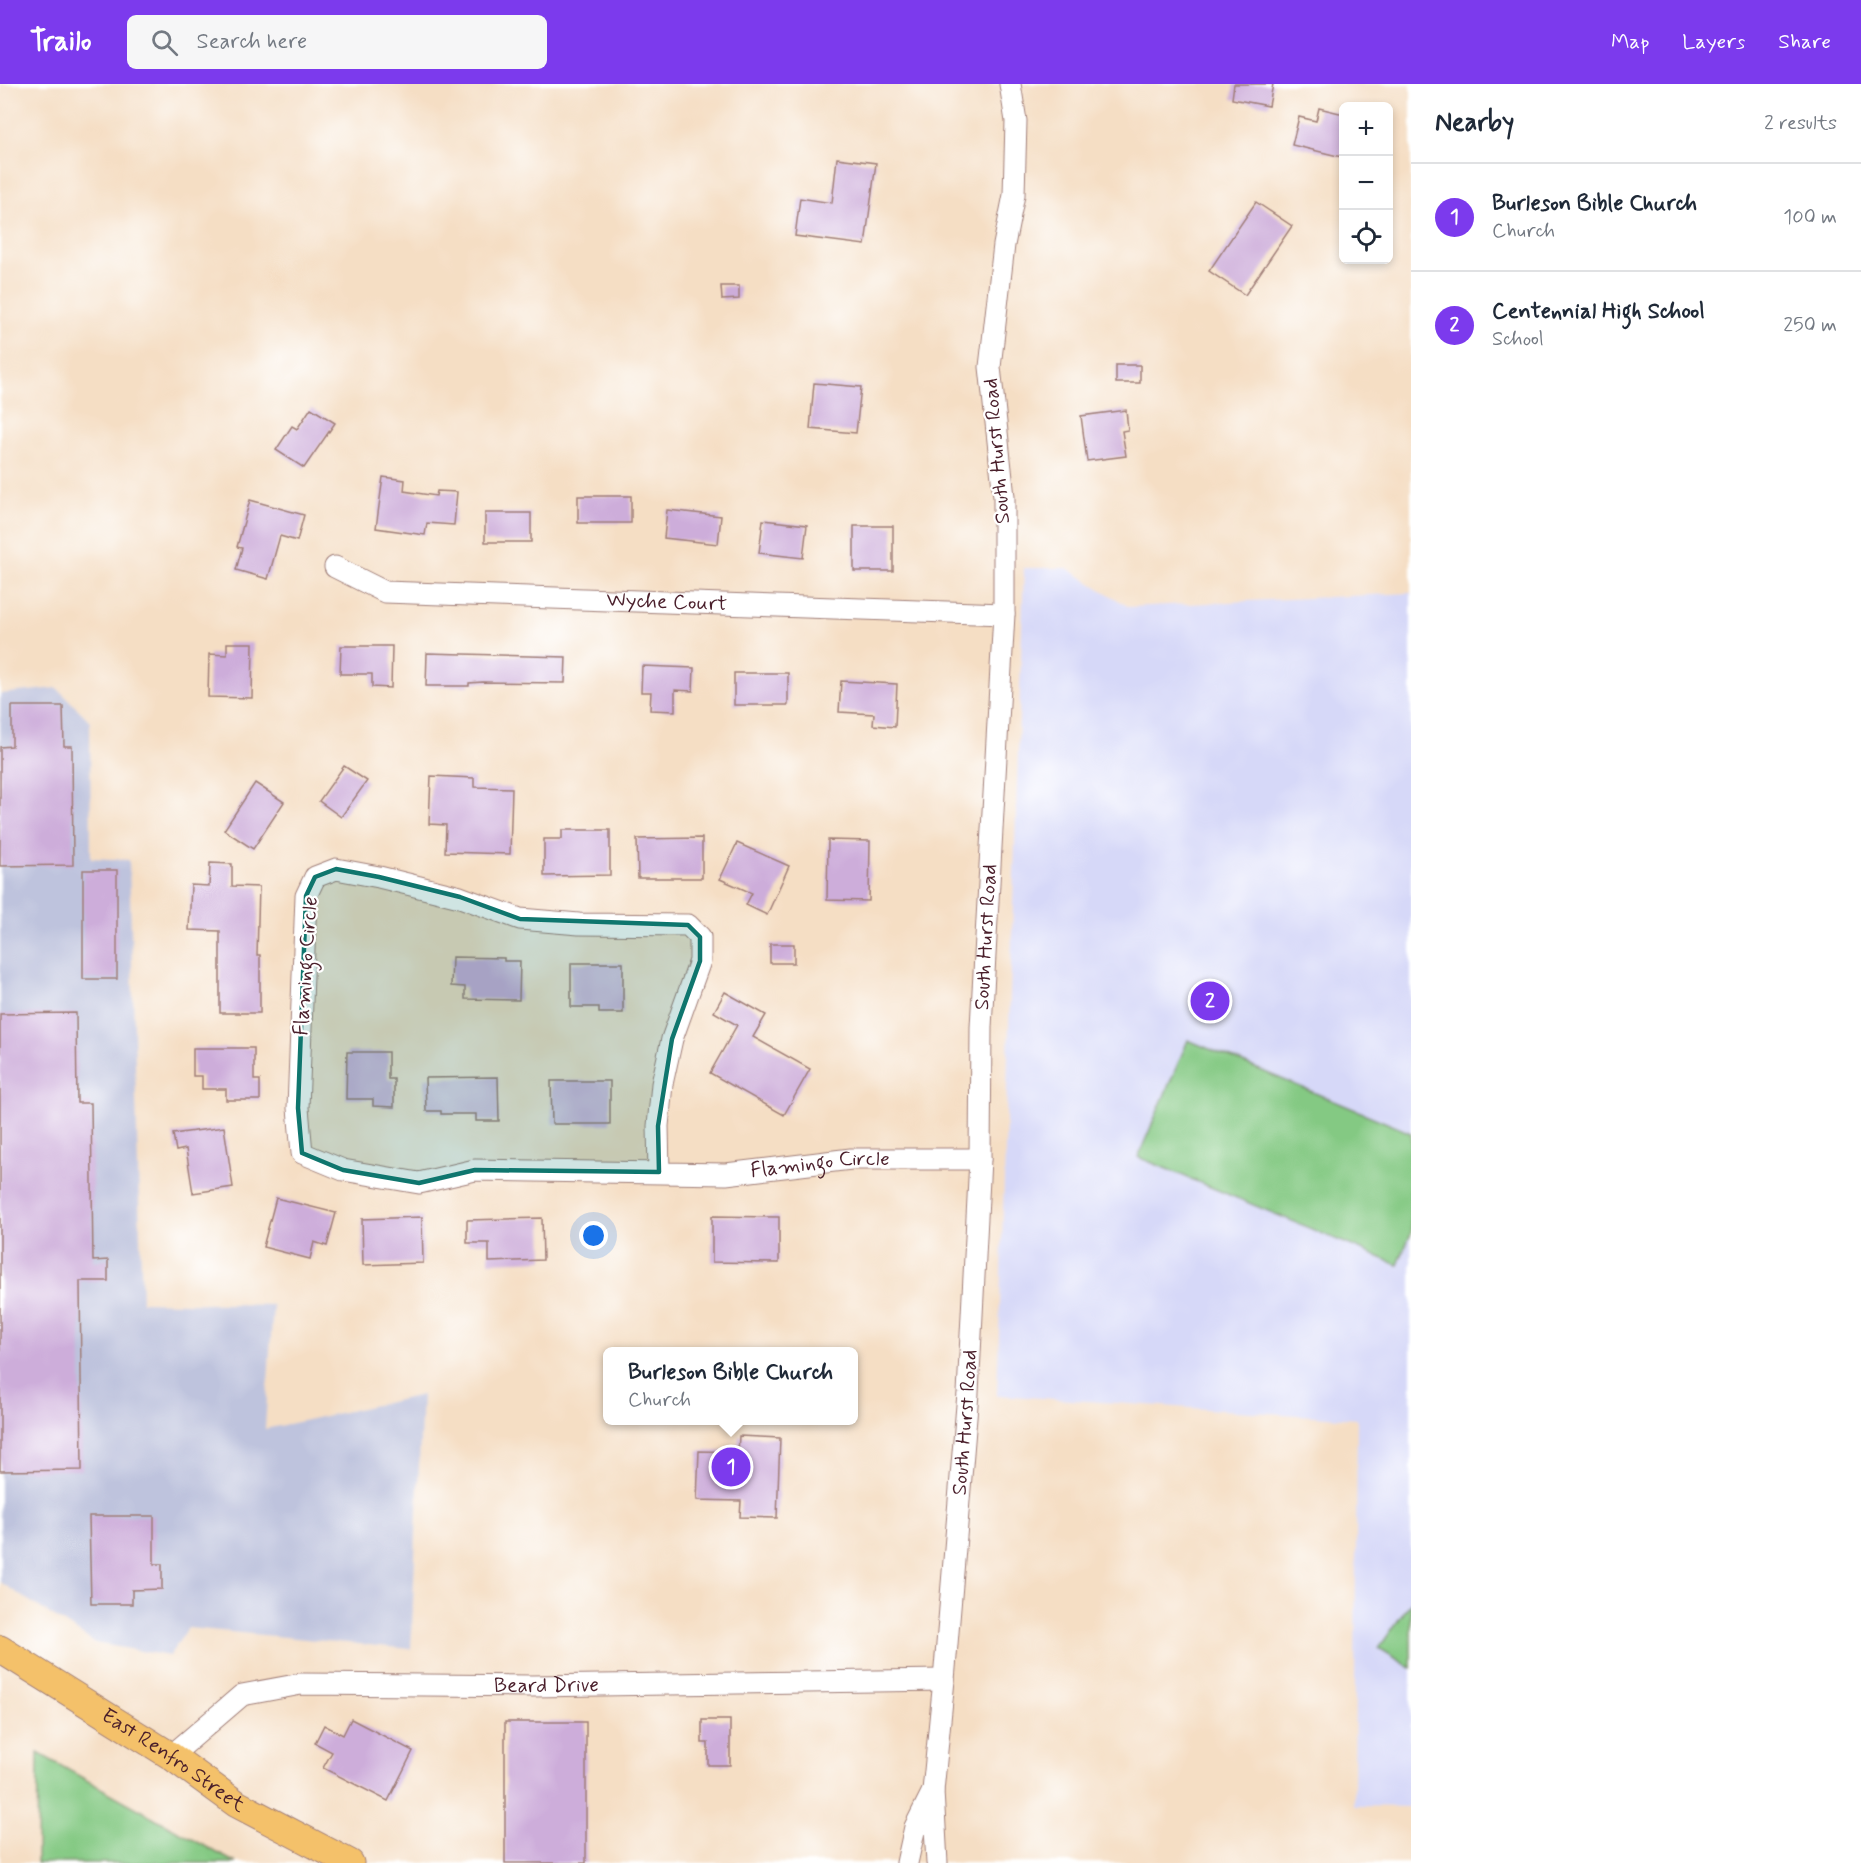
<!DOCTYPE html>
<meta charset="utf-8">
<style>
body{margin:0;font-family:Mynerve,sans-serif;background:#f6f6f7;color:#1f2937}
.controls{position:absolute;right:18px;top:18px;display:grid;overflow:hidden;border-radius:9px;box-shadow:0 3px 9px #0003}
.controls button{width:54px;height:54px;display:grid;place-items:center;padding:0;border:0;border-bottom:2px solid #e0e1e3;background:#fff;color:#1f2937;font:30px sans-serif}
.you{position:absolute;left:594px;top:1152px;width:21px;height:21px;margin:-15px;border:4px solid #fff;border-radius:50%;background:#1a73e8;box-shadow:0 0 0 9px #1a73e833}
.badge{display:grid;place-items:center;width:39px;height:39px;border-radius:50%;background:#7c3aed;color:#fff;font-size:20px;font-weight:700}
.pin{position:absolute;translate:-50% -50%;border:3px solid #fff;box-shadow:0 2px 6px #0006}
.popup{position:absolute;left:603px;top:1263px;width:255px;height:78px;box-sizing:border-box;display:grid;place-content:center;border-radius:9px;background:#fff;filter:drop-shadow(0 2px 4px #0005);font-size:20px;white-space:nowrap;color:#747a83}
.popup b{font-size:22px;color:#1f2937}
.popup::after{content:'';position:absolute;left:50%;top:100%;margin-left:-12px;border:12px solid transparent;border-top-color:#fff}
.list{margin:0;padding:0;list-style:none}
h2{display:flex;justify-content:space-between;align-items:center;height:78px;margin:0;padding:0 24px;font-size:26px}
h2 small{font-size:20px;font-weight:400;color:#747a83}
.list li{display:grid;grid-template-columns:39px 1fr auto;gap:18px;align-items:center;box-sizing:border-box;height:108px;padding:0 24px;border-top:2px solid #e0e1e3}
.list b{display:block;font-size:22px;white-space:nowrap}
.list p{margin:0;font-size:20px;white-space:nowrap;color:#747a83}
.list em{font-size:20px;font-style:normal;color:#747a83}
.icon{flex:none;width:33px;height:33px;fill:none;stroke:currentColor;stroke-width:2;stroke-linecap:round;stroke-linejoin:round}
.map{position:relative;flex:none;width:1411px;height:1779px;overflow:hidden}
header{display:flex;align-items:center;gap:36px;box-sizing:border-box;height:84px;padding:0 30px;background:#7c3aed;color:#fff}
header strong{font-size:28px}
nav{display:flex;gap:33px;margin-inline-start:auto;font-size:21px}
.search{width:420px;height:54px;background:#f6f6f7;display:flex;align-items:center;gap:15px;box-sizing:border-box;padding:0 21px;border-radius:9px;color:#747a83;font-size:22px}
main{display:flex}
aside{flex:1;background:#fff}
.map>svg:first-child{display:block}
</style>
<header>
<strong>Trailo</strong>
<div class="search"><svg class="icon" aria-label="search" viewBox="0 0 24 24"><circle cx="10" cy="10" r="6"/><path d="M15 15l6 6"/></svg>Search here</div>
<nav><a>Map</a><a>Layers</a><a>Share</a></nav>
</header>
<main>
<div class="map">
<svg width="1411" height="1779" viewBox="0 0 1411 1779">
<rect width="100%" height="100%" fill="#fff"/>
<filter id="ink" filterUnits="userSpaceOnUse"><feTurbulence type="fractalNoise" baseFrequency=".0167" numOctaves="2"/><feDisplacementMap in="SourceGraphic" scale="12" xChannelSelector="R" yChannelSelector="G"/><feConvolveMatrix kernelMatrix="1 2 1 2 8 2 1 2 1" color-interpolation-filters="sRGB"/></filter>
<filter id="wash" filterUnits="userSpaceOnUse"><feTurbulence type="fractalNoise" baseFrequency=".008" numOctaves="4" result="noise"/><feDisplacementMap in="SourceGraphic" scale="24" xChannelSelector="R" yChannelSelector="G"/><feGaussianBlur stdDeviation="1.35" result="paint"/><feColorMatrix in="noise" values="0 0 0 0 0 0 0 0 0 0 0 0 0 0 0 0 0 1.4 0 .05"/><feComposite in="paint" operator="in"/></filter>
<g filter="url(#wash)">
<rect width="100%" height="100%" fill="#f5dec4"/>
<path fill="#d6d8f8" d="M 1024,484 L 1067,484 L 1129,523 L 1411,509 L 1411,1723 L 1354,1722 L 1357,1335 L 997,1311 Z"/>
<path fill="#bec3dd" d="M 57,604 L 90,637 L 91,774 L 129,776 L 142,1218 L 273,1221 L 265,1345 L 422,1311 L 411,1565 L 188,1544 L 169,1572 L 95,1559 L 0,1498 L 0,610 Z"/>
<g fill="#84c983" stroke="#677457" stroke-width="1.5">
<path d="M 1188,956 L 1411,1049 L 1411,1149 L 1398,1181 L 1138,1073 Z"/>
<path d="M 1411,1518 L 1411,1584 L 1379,1564 Z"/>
<path d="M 38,1669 L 221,1771 L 236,1779 L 37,1779 Z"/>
</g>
<g id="blocks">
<g fill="#cdadda">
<path d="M 1234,0 L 1273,0 L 1269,22 L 1232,15 Z"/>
<path d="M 1319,24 L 1344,30 L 1342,73 L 1292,61 L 1299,33 L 1316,37 Z"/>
<path d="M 837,74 L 876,79 L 865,161 L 795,152 L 800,114 L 832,119 Z"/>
<path d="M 1256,118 L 1292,142 L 1245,211 L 1209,187 Z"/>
<path d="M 721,202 L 739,202 L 739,215 L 722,216 Z"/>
<rect x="1116" y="281" width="24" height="18"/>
<path d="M 814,299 L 861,303 L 856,349 L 810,345 Z"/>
<path d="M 311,324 L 335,339 L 304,384 L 276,366 L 292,342 L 297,345 Z"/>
<path d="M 1126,326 L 1128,346 L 1122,347 L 1126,372 L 1087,377 L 1081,332 Z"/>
<path d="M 383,393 L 405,396 L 404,407 L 436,412 L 437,407 L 457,408 L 454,441 L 427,439 L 425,451 L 376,444 Z"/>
<rect x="578" y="412" width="53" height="27"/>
<path d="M 250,416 L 304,431 L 297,457 L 280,452 L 268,495 L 236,486 L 242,464 L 237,463 Z"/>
<path d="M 667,426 L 721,432 L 718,460 L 664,454 Z"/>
<rect x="485" y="429" width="46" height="29"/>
<path d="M 763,436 L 807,441 L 803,474 L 759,469 Z"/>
<rect x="854" y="442" width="39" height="45"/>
<path d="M 227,559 L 253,559 L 252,614 L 208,613 L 209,570 L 227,571 Z"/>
<path d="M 341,562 L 392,562 L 391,604 L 372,603 L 372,590 L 340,590 Z"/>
<path d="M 427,569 L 566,573 L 565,599 L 483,598 L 469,599 L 469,602 L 426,602 Z"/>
<path d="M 642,582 L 694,584 L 693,607 L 675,606 L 675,627 L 650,626 L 651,608 L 641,608 Z"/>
<rect x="734" y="589" width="54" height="32"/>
<path d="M 841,597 L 897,600 L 895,643 L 873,641 L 874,630 L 839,628 Z"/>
<path d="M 12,622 L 63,622 L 64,662 L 72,662 L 73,781 L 0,782 L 0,663 L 12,662 Z"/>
<path d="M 344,682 L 367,697 L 341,733 L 319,717 Z"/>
<path d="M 431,692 L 474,694 L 474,703 L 512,704 L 510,770 L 445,768 L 446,741 L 429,740 Z"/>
<path d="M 255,699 L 284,718 L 253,765 L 224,746 Z"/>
<path d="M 562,746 L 610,746 L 610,791 L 544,792 L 544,755 L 562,755 Z"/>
<path d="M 702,754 L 702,794 L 638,794 L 637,755 Z"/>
<path d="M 828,756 L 870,757 L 869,817 L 827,816 Z"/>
<path d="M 737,759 L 789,782 L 767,831 L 746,821 L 752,809 L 720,795 Z"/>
<path d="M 210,779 L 232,780 L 232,802 L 259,803 L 257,871 L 260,871 L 260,929 L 220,929 L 220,847 L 189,846 L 191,801 L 209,802 Z"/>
<rect x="83" y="786" width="34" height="109"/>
<rect x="770" y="860" width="24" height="19"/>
<path d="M 452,873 L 504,874 L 504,877 L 520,877 L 519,916 L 465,915 L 465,903 L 451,902 Z"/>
<path d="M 571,879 L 623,879 L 623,929 L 599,929 L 599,923 L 571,923 Z"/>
<path d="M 725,908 L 766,931 L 753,953 L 810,985 L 784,1031 L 710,989 L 737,941 L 714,928 Z"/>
<path d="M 76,929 L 77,1019 L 91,1019 L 93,1177 L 108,1176 L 108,1197 L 80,1197 L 82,1386 L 0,1387 L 0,930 Z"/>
<path d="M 193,964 L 254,964 L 254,996 L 260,996 L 260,1016 L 226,1016 L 226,1005 L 202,1005 L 202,992 L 193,992 Z"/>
<path d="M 347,968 L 388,968 L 388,995 L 394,995 L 394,1023 L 373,1022 L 373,1015 L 346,1015 Z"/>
<path d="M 498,993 L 499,1037 L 476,1037 L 476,1030 L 441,1030 L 441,1027 L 426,1027 L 425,994 Z"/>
<path d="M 551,997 L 610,997 L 610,1040 L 552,1040 Z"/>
<path d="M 224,1043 L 233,1103 L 193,1109 L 186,1065 L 176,1067 L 173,1050 Z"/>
<path d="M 276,1114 L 336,1129 L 327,1162 L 314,1158 L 310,1175 L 263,1163 Z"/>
<path d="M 712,1132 L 779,1133 L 779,1179 L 712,1178 Z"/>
<path d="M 422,1133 L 423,1179 L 363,1181 L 362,1135 Z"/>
<path d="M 542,1134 L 543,1176 L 489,1178 L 489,1159 L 467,1159 L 467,1136 Z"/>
<path d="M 739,1352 L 780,1354 L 777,1434 L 740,1433 L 741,1417 L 697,1416 L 699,1367 L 738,1368 Z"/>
<path d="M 89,1432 L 154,1432 L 154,1480 L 162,1480 L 162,1505 L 132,1506 L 132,1520 L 91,1520 Z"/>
<path d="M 351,1635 L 413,1667 L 388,1717 L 323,1684 L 332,1668 L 315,1659 L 324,1641 L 343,1651 Z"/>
<path d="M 702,1636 L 730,1636 L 730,1681 L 708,1681 L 708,1659 L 702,1659 Z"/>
<rect x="505" y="1638" width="81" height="141"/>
</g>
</g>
</g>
<g filter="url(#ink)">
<use href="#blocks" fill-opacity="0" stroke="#a07e78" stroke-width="1.5"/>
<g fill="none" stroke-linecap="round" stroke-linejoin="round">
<g stroke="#a07e78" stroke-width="23">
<g id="minor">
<path id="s1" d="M 335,483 L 385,508 L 1004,530"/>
<path id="s2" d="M 659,1088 L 658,1042 L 662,1000 L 672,955 L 700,877 L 700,853 L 688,841 L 579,840 L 520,835 L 460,813 L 379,793 L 336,785 L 315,793 L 306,812 L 298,1024 L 302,1069 L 343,1086 L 419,1099 L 475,1086 L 726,1090 L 851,1075 L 980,1075"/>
<path id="s3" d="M 171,1672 L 242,1611 L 301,1600 L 532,1602 L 944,1596"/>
<path d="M 907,1779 L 915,1743 L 933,1707"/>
<path id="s4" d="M 937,1779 L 933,1707 L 944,1596 L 968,1309 L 980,1075 L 981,943 L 1004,530 L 1004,413 L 990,283 L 1004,161 L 1014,111 L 1016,37 L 1010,0"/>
</g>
</g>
<g stroke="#a07e78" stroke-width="29">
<g id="major">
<path id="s5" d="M 0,1565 L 171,1672 L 237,1720 L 350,1779"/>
</g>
</g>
<use href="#minor" stroke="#fff" stroke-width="21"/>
<use href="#major" stroke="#f4c16b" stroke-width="27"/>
</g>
</g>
<path fill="#0f766e" fill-opacity="0.2" stroke="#0f766e" stroke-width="4.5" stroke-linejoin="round" d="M 336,785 L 379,793 L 460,813 L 520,835 L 688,841 L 700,853 L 700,877 L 672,955 L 658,1042 L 659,1088 L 475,1086 L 419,1099 L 343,1086 L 302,1069 L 298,1024 L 306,812 L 315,793 Z"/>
<g text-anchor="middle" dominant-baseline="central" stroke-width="4.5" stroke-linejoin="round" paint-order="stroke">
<g font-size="21" fill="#4a1f2b" stroke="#fff">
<text transform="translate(997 367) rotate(-95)">South Hurst Road</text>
<text stroke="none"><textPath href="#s1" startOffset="338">Wyche Court</textPath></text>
<text stroke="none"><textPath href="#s4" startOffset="928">South Hurst Road</textPath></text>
<text transform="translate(306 882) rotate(-86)">Flamingo Circle</text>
<text stroke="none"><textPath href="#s2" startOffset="1443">Flamingo Circle</textPath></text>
<text stroke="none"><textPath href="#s4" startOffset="442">South Hurst Road</textPath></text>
<text stroke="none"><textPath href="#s3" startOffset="399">Beard Drive</textPath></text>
<text stroke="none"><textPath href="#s5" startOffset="206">East Renfro Street</textPath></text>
</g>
</g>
</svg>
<div class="controls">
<button>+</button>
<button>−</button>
<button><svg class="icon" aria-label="locate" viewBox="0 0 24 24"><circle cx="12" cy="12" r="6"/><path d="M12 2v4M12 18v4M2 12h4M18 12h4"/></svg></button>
</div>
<div class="you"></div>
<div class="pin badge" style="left:731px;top:1383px">1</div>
<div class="popup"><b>Burleson Bible Church</b>Church</div>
<div class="pin badge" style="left:1210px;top:917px">2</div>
</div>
<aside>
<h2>Nearby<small>2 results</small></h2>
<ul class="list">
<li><span class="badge">1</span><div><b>Burleson Bible Church</b><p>Church</p></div><em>100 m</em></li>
<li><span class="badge">2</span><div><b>Centennial High School</b><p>School</p></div><em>250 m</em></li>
</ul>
</aside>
</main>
